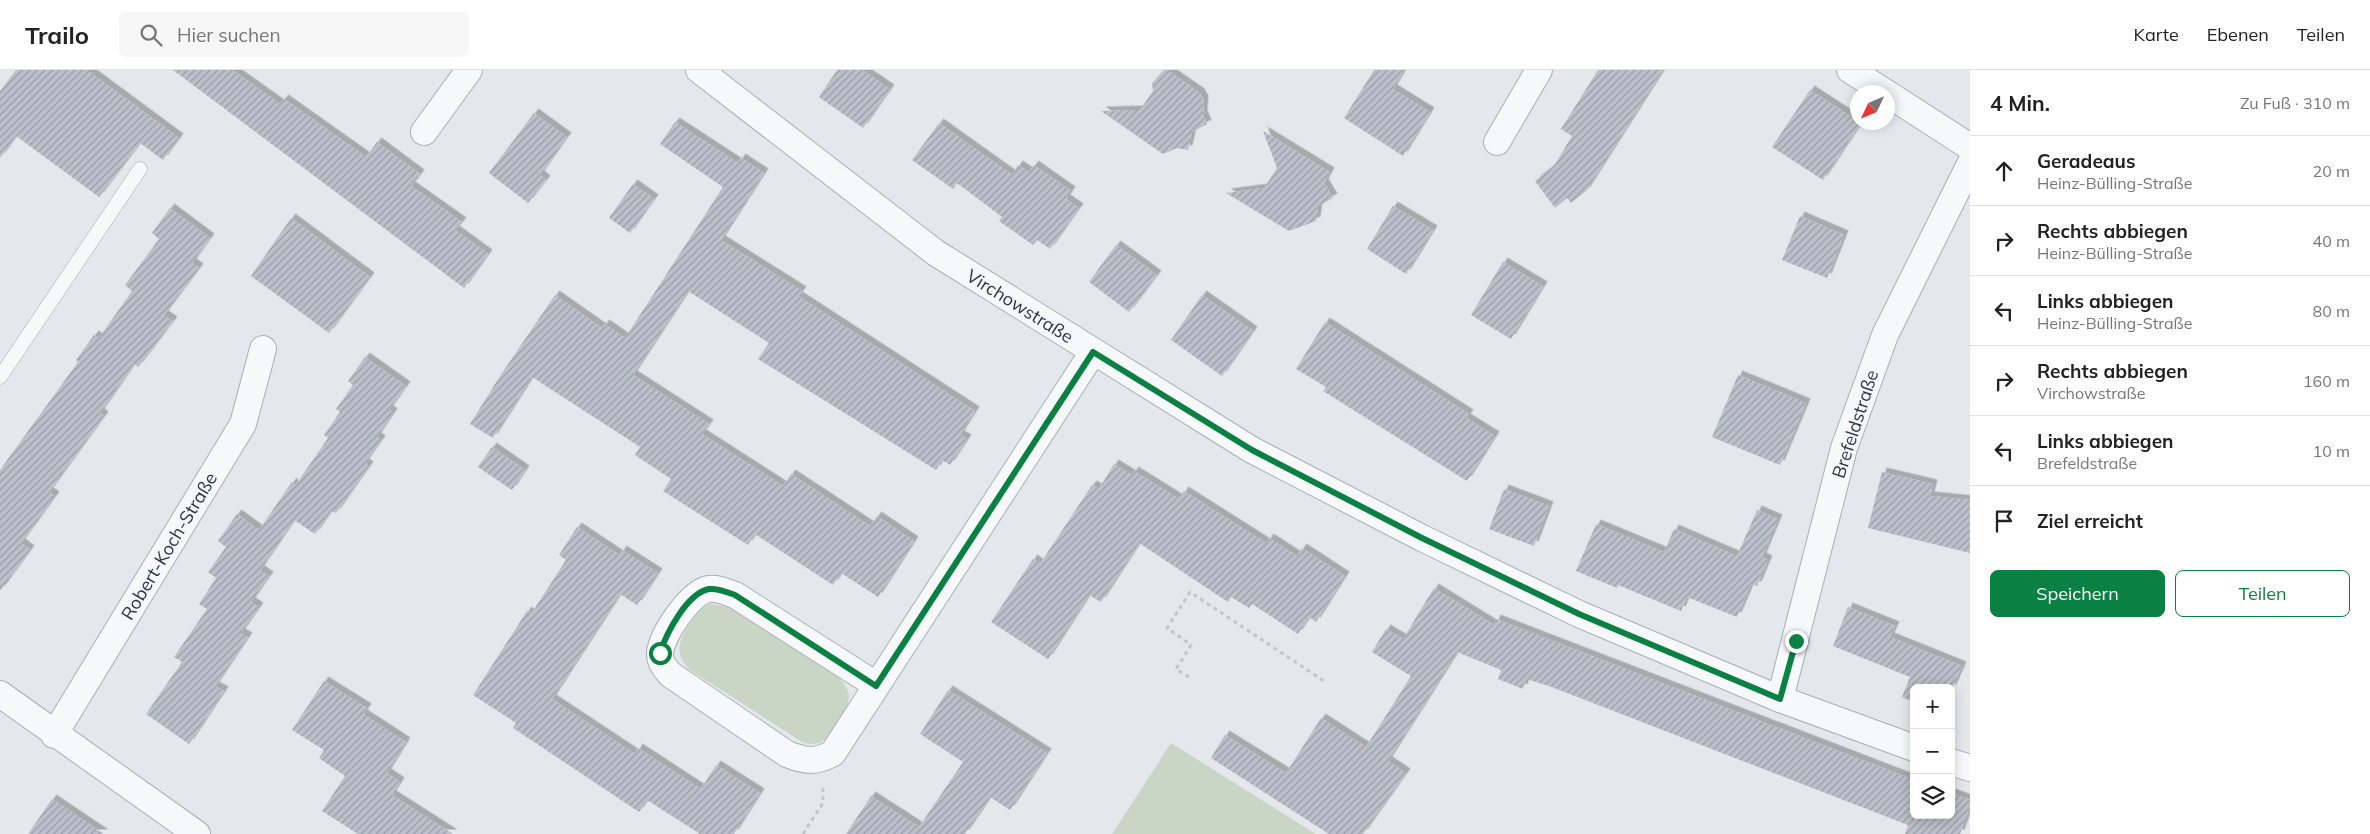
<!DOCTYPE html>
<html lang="de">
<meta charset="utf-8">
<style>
body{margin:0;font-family:Mulish,sans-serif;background:#f6f6f6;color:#222}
.controls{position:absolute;right:15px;bottom:15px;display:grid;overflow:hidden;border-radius:8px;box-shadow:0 2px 12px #0003}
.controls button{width:45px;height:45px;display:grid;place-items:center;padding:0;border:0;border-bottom:1px solid #e0e0e0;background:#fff;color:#222;font:25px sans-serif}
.compass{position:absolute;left:1850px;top:15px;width:45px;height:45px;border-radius:50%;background:#fff;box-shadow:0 2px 12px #0003;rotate:226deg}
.stop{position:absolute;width:15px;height:15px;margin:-11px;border:4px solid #0b8043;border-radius:50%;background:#fff}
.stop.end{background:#0b8043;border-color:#fff;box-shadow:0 1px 5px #0008}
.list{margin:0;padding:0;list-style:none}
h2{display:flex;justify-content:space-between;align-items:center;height:65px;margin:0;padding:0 20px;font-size:21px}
h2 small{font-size:16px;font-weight:400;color:#767676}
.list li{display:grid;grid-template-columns:32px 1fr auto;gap:15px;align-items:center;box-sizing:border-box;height:70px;padding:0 20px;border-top:1px solid #e0e0e0}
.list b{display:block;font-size:19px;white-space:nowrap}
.list p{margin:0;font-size:16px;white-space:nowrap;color:#767676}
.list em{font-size:16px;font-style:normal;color:#767676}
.actions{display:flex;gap:10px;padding:15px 20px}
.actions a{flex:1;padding:11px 0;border:1px solid #0b8043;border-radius:8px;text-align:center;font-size:18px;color:#0b8043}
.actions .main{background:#0b8043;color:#fff}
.icon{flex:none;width:28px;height:28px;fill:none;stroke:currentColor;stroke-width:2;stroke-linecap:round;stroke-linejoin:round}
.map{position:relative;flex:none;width:1970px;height:764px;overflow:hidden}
header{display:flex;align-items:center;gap:30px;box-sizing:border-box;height:70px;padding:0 25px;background:#fff;border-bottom:1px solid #e0e0e0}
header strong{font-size:24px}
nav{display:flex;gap:28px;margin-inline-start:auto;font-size:18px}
.search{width:350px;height:45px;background:#f6f6f6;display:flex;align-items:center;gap:12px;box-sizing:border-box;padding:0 18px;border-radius:8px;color:#767676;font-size:19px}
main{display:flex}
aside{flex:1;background:#fff}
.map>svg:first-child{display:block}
</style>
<header>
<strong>Trailo</strong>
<div class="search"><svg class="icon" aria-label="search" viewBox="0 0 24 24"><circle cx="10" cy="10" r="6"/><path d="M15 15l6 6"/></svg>Hier suchen</div>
<nav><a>Karte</a><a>Ebenen</a><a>Teilen</a></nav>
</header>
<main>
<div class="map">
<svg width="1970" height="764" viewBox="0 0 1970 764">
<defs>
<pattern id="building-hatch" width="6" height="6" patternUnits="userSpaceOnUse" patternTransform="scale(1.25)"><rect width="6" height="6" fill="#bbc0ca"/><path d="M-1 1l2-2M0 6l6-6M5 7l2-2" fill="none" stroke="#989da6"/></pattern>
<filter id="shadow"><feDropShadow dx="4.5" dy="-4.5" stdDeviation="0" flood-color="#0004"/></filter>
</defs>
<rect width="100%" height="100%" fill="#e4e7ec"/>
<g fill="#c9d6c5">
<path d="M 710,534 L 733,538 L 837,606 C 843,612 848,618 849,626 C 850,637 830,668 821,672 C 814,675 808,674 802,672 L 690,600 C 674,584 678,571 690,554 C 696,545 700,539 710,534 Z"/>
<path d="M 1171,673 L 1316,764 L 1112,764 Z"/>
</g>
<g fill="url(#building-hatch)" filter="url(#shadow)">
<path d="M 16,0 L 87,0 L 179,68 L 163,90 L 140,73 L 99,127 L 16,66 L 0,88 L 0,21 Z"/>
<path d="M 173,0 L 232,0 L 280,34 L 284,29 L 366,87 L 377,72 L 420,104 L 411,116 L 462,152 L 455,160 L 488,184 L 464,218 Z"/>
<path d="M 837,0 L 862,0 L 890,19 L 863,58 L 819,27 Z"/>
<path d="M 1164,0 L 1167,0 L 1200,23 L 1204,30 L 1203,45 L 1207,54 L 1192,62 L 1188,80 L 1177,78 L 1163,84 L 1101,41 L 1140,40 L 1153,21 L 1152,13 Z"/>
<path d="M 1374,0 L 1404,0 L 1393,19 L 1430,42 L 1403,86 L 1344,48 Z"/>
<path d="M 1598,0 L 1663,0 L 1586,121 L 1571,133 L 1567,128 L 1555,138 L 1535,111 L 1554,96 L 1572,66 L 1561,59 Z"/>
<path d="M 1810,20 L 1861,53 L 1823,110 L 1772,77 Z"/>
<path d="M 534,43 L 567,67 L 540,105 L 546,110 L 528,133 L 489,103 Z"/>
<path d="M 675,52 L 738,93 L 741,88 L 764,103 L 721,170 L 802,221 L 798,226 L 975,341 L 960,365 L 967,369 L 950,395 L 942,390 L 936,400 L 758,289 L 769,273 L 688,221 L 633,305 L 709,354 L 702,364 L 783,416 L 791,404 L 870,456 L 877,446 L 914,471 L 878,527 L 841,503 L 833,515 L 755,464 L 748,475 L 663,421 L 671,409 L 635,385 L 640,377 L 532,307 L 493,368 L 470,354 L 502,303 L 555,225 L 602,258 L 605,254 L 625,268 L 723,117 L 660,74 Z"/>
<path d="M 939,53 L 1012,105 L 1018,95 L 1029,102 L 1034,95 L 1071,121 L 1066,129 L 1079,138 L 1050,179 L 1037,170 L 1033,175 L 999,151 L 1002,147 L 957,113 L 953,119 L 912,90 Z"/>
<path d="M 1263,61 L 1330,102 L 1324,113 L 1333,128 L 1318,136 L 1316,151 L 1289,161 L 1226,123 L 1264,118 L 1277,98 Z"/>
<path d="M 633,114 L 654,129 L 630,163 L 609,148 Z"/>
<path d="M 1393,136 L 1433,160 L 1406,204 L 1367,179 Z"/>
<path d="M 170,138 L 210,168 L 192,193 L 199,198 L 164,245 L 173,251 L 138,297 L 134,294 L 100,343 L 104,346 L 49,422 L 55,426 L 21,473 L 30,480 L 0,521 L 0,400 L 78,292 L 76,290 L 94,265 L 99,268 L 132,221 L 125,215 L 159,169 L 152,163 Z"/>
<path d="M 1800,146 L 1844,165 L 1827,208 L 1782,190 Z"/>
<path d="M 291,148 L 370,207 L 329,263 L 251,206 Z"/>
<path d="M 1116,175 L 1157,205 L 1129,242 L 1089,212 Z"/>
<path d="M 1503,192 L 1543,216 L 1511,269 L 1471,245 Z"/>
<path d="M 1202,225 L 1253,261 L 1222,306 L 1171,270 Z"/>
<path d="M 1325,252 L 1469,344 L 1466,348 L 1495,366 L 1467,411 L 1323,321 L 1326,317 L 1296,299 Z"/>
<path d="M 365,287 L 406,316 L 389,340 L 393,343 L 377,367 L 381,370 L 365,393 L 369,396 L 336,443 L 331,441 L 315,464 L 294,450 L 260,500 L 269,506 L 251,532 L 259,537 L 241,563 L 248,567 L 215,616 L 224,621 L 189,674 L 146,644 L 182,592 L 174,587 L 207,539 L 199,534 L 216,508 L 208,502 L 226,477 L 218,471 L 237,444 L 259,460 L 292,412 L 295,416 L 328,368 L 324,365 L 340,342 L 336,339 L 353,315 L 348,311 Z"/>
<path d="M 1738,305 L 1806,333 L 1780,395 L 1712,367 Z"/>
<path d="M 492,377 L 525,400 L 512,420 L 478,397 Z"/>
<path d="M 1114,394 L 1132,405 L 1134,401 L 1179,429 L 1184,421 L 1266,473 L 1269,468 L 1297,486 L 1302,478 L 1345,506 L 1316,552 L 1309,547 L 1298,564 L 1252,534 L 1249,538 L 1231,527 L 1228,532 L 1139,473 L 1101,532 L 1089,525 L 1048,589 L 991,552 L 1033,489 L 1040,494 L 1092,415 L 1099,419 Z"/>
<path d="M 1882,402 L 1933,414 L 1930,426 L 1970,430 L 1970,483 L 1868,458 Z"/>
<path d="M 1504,419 L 1549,436 L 1534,476 L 1489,459 Z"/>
<path d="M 1757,440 L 1778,449 L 1762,487 L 1768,490 L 1757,516 L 1751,514 L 1737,547 L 1687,527 L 1681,541 L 1618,515 L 1617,518 L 1576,501 L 1596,454 L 1664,482 L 1674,459 L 1737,486 Z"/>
<path d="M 577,457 L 619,485 L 622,480 L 658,503 L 637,535 L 620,524 L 552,629 L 635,684 L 638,678 L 701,719 L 716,695 L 760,723 L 734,764 L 700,764 L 647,730 L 639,742 L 513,658 L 516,653 L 473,625 L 527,541 L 531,544 L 566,490 L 559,485 Z"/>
<path d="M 1434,518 L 1494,555 L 1496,549 L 1914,710 L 1914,745 L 1951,745 L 1951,723 L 1970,730 L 1970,736 L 1960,764 L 1905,764 L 1908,755 L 1549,616 L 1526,609 L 1523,619 L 1498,609 L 1501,600 L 1457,582 L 1388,691 L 1406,703 L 1363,764 L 1329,764 L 1211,688 L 1225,665 L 1286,703 L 1321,648 L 1366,677 L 1411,606 L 1372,582 L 1386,559 L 1403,569 Z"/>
<path d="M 1848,537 L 1895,556 L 1890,567 L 1962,596 L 1951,621 L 1951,618 L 1914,618 L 1914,632 L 1902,627 L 1910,607 L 1833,576 Z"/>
<path d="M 324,611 L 367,638 L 363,644 L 406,672 L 387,703 L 400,712 L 392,725 L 453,764 L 358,764 L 322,741 L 345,706 L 319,688 L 324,680 L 292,660 Z"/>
<path d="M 948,620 L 1047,683 L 1010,740 L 990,727 L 965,764 L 846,764 L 871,726 L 919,757 L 963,692 L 920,664 Z"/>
<path d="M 52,729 L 104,764 L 28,764 Z"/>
</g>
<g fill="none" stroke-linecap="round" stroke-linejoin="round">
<g stroke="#a9aeb7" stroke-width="15">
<path id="lane" d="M 0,307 L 140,99"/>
</g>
<g stroke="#a9aeb7" stroke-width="28">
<g id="street">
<path d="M 699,0 L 936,183 L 1252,380 L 1422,468 L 1579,544 L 1780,629 L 1914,678"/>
<path d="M 1850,0 L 1885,22"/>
<path d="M 1888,24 L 1970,77"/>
<path d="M 424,62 L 469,0"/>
<path d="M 1497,72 L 1539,0"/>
<path d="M 876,615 L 735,525 C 726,522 715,516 705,520 C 688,527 663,563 660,582 C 659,591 665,599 671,605 L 787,684 C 804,691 816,693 833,683 L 1093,282"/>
<path d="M 0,624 L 197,764"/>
<path d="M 1780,629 L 1844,378 L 1885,265 L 1970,94"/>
<path d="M 54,665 L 243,354 L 263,279"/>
<path d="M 1951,692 L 1970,698"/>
</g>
</g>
<g stroke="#c2c5cb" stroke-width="3" stroke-dasharray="4 4" stroke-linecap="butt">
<path d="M 1189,607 L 1176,599 L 1191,575 L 1167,558 L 1190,522 L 1327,613"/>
<path d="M 803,764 L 823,733 L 823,718"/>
</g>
<use href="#lane" stroke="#f7f8fa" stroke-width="14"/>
<use href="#street" stroke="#f7f8fa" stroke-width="26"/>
</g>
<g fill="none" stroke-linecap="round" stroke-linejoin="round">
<path stroke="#0b8043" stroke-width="6" d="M 660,583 C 666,564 687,523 709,519 C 718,518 727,522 735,525 L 876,616 L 1093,282 L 1252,380 L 1422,468 L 1579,544 L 1780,629 L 1796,571"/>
</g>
<g text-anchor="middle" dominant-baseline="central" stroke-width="4" stroke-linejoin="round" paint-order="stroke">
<g font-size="18" fill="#2b3445" stroke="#f4f6f9">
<text transform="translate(1020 236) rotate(32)">Virchowstraße</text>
<text transform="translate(1855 354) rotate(-72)">Brefeldstraße</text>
<text transform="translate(169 476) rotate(-59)">Robert-Koch-Straße</text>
</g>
</g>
</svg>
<div class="controls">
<button>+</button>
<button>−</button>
<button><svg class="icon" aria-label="layers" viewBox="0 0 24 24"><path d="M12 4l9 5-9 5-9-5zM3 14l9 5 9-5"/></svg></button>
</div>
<svg class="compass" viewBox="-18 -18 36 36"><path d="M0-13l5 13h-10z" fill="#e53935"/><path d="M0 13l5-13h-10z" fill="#767676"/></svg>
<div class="stop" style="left:660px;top:583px"></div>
<div class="stop end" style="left:1796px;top:571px"></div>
</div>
<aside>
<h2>4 Min.<small>Zu Fuß · 310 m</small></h2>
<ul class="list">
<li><svg class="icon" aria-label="ahead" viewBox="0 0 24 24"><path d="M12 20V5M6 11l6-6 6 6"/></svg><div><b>Geradeaus</b><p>Heinz-Bülling-Straße</p></div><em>20 m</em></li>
<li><svg class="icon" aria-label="right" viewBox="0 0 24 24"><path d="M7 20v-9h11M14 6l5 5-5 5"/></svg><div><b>Rechts abbiegen</b><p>Heinz-Bülling-Straße</p></div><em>40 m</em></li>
<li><svg class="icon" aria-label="left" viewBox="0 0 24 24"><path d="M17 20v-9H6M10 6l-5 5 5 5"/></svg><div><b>Links abbiegen</b><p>Heinz-Bülling-Straße</p></div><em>80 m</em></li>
<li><svg class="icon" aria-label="right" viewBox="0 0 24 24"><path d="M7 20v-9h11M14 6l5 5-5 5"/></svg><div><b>Rechts abbiegen</b><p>Virchowstraße</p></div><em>160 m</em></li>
<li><svg class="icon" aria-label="left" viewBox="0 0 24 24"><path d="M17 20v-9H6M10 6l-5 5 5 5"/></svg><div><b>Links abbiegen</b><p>Brefeldstraße</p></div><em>10 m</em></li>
<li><svg class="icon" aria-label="arrive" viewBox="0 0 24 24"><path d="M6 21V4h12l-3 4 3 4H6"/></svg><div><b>Ziel erreicht</b></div></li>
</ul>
<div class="actions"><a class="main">Speichern</a><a>Teilen</a></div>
</aside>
</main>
